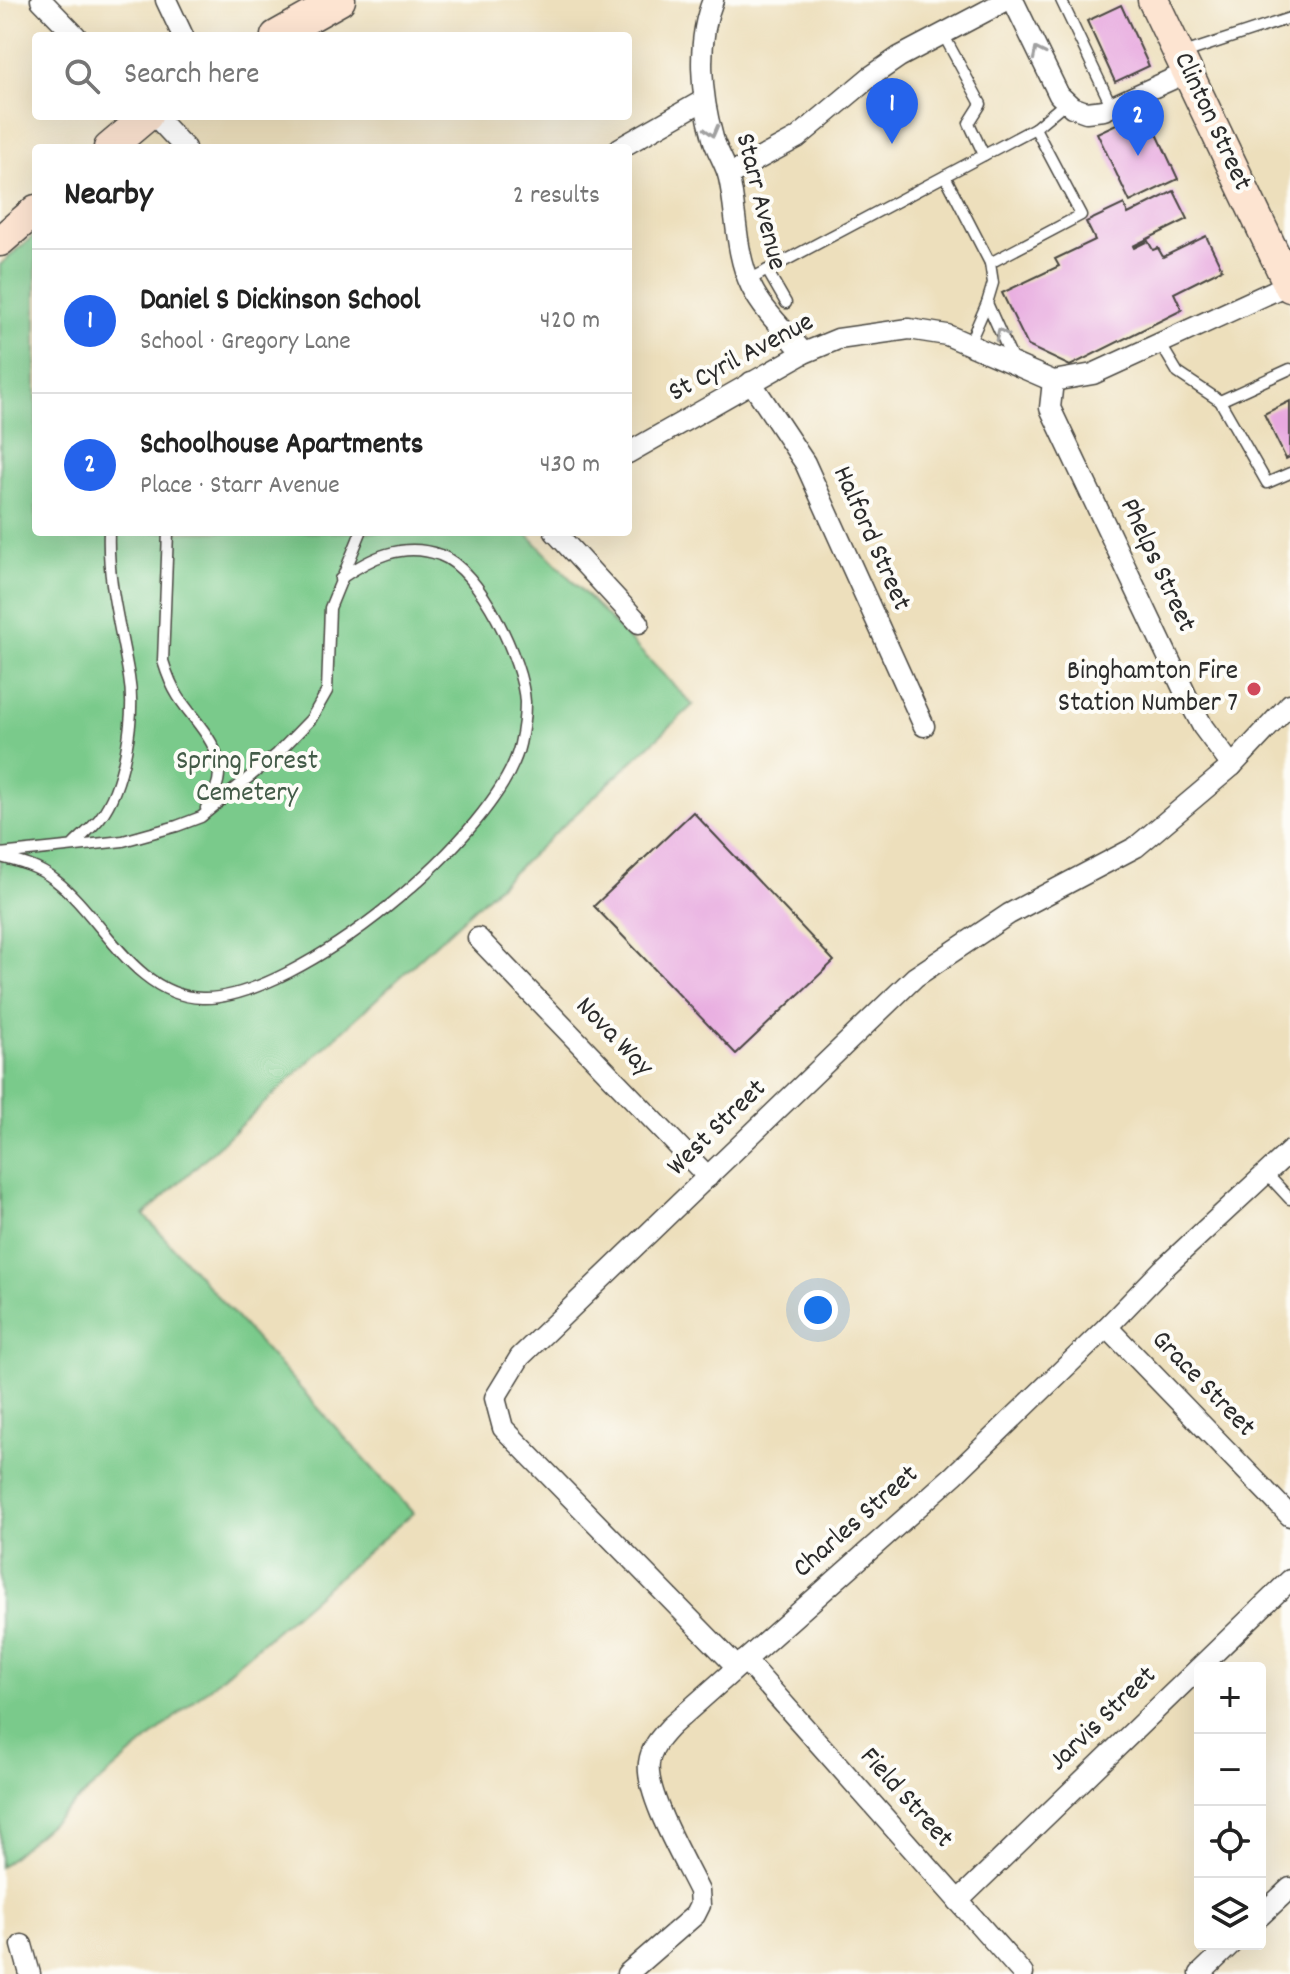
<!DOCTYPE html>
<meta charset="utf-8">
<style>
body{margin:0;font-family:Dekko,sans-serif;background:#f2f2f2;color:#222}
.controls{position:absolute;right:24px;bottom:24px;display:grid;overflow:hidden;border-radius:8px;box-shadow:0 8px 32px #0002}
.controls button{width:72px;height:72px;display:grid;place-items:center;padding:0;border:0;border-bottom:2px solid #e0e0e0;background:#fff;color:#222;font:40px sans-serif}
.you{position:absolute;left:818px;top:1310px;width:28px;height:28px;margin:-20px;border:6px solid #fff;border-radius:50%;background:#1a73e8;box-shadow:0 0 0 12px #1a73e833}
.badge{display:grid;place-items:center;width:52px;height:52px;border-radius:50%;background:#2563eb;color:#fff;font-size:26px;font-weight:700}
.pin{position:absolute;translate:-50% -66px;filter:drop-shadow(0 2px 4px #0008)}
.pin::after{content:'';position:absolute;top:42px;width:28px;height:24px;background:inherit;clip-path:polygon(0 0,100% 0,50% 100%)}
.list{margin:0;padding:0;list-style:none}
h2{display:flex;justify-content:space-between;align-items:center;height:104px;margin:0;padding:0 32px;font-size:34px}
h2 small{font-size:26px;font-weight:400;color:#767676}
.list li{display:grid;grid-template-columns:52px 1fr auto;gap:24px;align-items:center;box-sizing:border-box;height:144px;padding:0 32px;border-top:2px solid #e0e0e0}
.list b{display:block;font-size:30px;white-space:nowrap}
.list p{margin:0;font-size:26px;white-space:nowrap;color:#767676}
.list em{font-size:26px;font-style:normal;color:#767676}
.icon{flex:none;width:44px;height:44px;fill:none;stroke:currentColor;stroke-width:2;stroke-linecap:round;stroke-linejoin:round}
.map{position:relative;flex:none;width:1290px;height:1974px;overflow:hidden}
.search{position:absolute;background:#fff;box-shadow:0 8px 32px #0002;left:32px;top:32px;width:600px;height:88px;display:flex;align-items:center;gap:20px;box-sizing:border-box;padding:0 28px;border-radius:8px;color:#767676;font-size:30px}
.panel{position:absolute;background:#fff;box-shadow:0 8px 32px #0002;left:32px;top:144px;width:600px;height:392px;border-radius:8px}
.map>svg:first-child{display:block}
</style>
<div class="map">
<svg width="1290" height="1974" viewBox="0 0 1290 1974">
<rect width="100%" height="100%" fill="#fdfcf7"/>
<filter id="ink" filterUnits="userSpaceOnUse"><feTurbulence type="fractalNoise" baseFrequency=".0125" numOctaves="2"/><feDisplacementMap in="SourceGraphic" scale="16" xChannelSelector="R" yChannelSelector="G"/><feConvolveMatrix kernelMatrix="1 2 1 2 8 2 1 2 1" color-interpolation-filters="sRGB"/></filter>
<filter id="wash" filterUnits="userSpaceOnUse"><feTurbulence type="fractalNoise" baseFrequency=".006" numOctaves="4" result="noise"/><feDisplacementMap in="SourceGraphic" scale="32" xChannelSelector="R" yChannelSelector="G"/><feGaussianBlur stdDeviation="1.8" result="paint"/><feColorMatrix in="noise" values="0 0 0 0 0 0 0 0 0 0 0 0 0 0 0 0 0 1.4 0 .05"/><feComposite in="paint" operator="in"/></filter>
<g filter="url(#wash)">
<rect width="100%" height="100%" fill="#eddfbc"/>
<path fill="#7aca8b" stroke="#527a5b" stroke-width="2" d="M 36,234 L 36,532 L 525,532 L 693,705 L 144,1215 L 413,1513 L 0,1867 L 0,265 Z"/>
<g id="blocks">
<g fill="#e7a8df">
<path d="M 1121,5 L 1149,66 L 1115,82 L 1087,21 Z"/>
<path d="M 1146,110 L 1178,179 L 1130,202 L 1097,133 Z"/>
<path d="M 1174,191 L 1188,219 L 1133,246 L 1134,248 L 1148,241 L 1153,250 L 1158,248 L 1163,257 L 1206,236 L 1222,269 L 1174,293 L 1182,310 L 1070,366 L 1028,346 L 1002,293 L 1059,266 L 1055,259 L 1095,240 L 1086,222 L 1124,204 L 1128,214 Z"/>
<path d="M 1290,401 L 1290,457 L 1286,459 L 1264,414 Z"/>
<path d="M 693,812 L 834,961 L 736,1054 L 594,906 Z"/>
</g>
</g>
</g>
<g filter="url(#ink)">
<use href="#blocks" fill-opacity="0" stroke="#484641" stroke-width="2"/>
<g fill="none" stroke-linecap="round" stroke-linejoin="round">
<g stroke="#484641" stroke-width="13">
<g id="lane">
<path d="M 1061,0 L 1112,107"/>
<path d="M 943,34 L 981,104 L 969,123 L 984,155"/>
<path d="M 1181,54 L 1290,18"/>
<path d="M 945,176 L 990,263"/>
<path d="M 767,270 L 786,303"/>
<path d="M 749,280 L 1035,128"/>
<path d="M 987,303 L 1014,363"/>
<path d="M 1160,343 L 1178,373 L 1220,401 L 1267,483 L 1290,473"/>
<path d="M 969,344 L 987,303 L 993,283 L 990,263 L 1081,215 L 1035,128 L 1066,102"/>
<path d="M 1220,401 L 1290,369"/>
<path d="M 168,532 L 163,661 C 167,674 171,685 178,696 C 192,719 221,743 219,773 C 219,786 212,797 206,808"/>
<path d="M 74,844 C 82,836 92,828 100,818 C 124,787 136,716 129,677 C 121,628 107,582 109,532"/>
<path d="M 0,854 L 123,841 L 177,826 L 201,817 L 277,754 L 311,719 L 327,691 L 330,608 L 361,532"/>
<path d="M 0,857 C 20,862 39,867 55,880 C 102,916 134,996 202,998 C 296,1001 500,834 520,744 C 523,731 525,716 525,702 C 523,662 480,569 440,555 C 403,541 370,558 340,579"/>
<path d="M 1266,1173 L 1290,1199"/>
</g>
</g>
<g stroke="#484641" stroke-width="23">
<g id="street">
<path d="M 41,0 L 76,36"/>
<path d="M 166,0 L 183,36"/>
<path d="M 713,0 C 696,42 701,96 713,138 C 717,152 726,164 729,178 C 737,213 735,253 751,286 C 763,311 786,332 804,353"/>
<path d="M 1013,0 L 1059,95 L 1072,107 L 1086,112 L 1104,110 L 1188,72"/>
<path d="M 155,116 L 185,148"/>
<path d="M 620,148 L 704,100"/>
<path d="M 729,175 L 797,138 L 870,77 L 899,57 L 1007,0"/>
<path d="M 1053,381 L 1050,408 L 1187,697 L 1203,727 L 1232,766"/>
<path d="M 751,382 L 805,463 L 924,726"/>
<path d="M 628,453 L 804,353 L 838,339 L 909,329 L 947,335 L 1053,381 L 1093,374 L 1289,284"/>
<path d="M 555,532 L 639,623"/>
<path d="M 478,938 L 708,1177"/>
<path d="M 1107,1327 L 1290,1516"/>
<path d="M 745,1660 L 1023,1974"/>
<path d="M 737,1667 L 503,1428 L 495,1398 L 520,1357 L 915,977 L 1009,914 L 1136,847 L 1232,766 L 1290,704"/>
<path d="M 958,1901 L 1290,1580"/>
<path d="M 1260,1916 L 1290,1888"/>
<path d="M 22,1945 L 30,1974"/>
<path d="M 627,1974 L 695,1915 L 700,1905 L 699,1891 C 684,1860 645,1794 649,1763 C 651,1747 661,1737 671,1726 L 954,1475 L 1107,1327 L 1163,1269 L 1290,1151"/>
<path d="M 1200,1974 L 1231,1944"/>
</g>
</g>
<g stroke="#484641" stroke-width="33">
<g id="secondary">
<path d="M 1153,0 L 1290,287"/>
<path d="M 276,36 L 340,0"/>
<path d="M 109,148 L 147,116"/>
<path d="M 0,241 L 36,210"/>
</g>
</g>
<use href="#lane" stroke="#fff" stroke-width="10"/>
<use href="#street" stroke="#fff" stroke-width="20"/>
<use href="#secondary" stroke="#fde4d1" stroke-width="30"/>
</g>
<defs><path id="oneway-chevron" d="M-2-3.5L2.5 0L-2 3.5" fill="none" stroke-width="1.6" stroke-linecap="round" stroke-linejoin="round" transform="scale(2)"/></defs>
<g stroke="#a0a0a0">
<use href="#oneway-chevron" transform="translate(1038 53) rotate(-116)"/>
<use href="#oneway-chevron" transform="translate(712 131) rotate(75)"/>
<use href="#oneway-chevron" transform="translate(1001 334) rotate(-114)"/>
</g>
</g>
<circle fill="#d1495b" stroke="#fdfcf7" stroke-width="3" cx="1254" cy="689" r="8"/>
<g text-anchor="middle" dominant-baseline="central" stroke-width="8" stroke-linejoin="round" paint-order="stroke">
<g font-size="28" fill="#2b2b2b" stroke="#fdfcf7">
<text transform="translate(1211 122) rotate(65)">Clinton Street</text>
<text transform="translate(759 202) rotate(76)">Starr Avenue</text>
<text transform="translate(742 359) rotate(-28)">St Cyril Avenue</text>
<text transform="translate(870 539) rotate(66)">Halford Street</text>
<text transform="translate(1156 566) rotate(65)">Phelps Street</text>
<text transform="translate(613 1038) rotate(46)">Nova Way</text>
<text transform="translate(718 1129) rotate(-44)">West Street</text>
<text transform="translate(1202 1385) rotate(46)">Grace Street</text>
<text transform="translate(857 1523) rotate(-41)">Charles Street</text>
<text transform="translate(1104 1720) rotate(-44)">Jarvis Street</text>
<text transform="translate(905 1799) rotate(48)">Field Street</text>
</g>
<g font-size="28" fill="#2b2b2b" stroke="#fdfcf7" text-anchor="end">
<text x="1238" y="673">Binghamton Fire<tspan x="1238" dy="32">Station Number 7</tspan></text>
</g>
<g font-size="28" fill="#435b48" stroke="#fdfcf7">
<text x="247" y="763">Spring Forest<tspan x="247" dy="32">Cemetery</tspan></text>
</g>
</g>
</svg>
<div class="controls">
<button>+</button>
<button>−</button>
<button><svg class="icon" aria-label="locate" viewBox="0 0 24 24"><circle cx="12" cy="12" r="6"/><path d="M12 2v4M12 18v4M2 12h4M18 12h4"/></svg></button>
<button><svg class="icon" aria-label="layers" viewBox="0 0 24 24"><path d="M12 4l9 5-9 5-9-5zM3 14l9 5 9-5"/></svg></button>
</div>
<div class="you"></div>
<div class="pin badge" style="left:892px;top:144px">1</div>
<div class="pin badge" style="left:1138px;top:156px">2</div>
<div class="search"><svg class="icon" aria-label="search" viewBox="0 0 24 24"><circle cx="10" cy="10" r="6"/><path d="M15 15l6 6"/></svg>Search here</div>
<section class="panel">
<h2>Nearby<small>2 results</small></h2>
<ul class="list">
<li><span class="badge">1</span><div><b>Daniel S Dickinson School</b><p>School · Gregory Lane</p></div><em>420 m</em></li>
<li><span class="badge">2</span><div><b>Schoolhouse Apartments</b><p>Place · Starr Avenue</p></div><em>430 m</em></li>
</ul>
</section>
</div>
